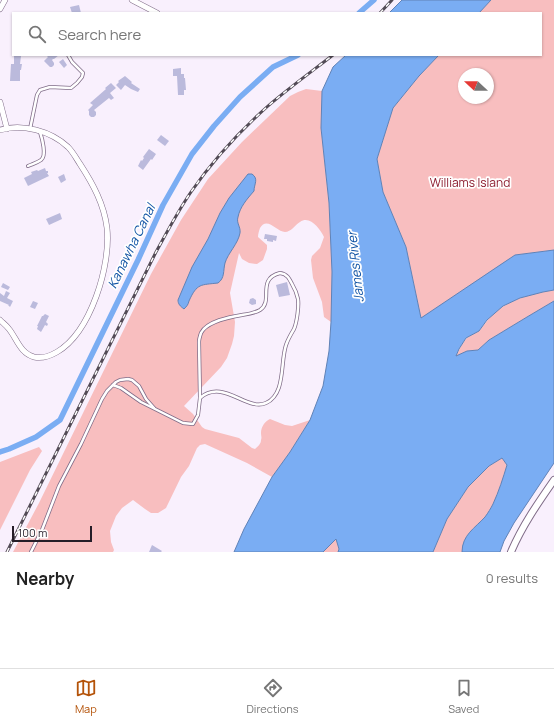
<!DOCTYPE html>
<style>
body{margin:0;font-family:Manrope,sans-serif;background:#f6f6f6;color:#222}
.compass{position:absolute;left:458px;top:68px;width:36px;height:36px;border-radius:50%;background:#fff;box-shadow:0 1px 3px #0004;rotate:292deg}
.scale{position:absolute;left:12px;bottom:10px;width:80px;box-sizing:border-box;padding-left:4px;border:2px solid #251d28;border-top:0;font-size:11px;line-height:14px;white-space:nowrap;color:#251d28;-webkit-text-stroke:3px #fff;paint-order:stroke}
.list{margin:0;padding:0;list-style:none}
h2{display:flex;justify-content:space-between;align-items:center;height:52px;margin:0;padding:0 16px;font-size:17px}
h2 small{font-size:13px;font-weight:400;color:#767676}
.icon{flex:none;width:22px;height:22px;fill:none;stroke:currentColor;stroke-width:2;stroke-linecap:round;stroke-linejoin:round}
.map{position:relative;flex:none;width:554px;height:552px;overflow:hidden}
.search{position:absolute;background:#fff;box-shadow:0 1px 3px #0004;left:12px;right:12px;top:12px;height:44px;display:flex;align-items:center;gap:10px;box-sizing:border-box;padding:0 14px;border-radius:0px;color:#767676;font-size:15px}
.sheet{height:116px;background:#fff}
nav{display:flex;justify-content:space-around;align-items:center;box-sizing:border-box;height:56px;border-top:1px solid #e0e0e0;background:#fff;font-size:11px;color:#767676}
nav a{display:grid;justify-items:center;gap:2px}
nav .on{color:#b45309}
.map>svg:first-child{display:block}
</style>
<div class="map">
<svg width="554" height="552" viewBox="0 0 554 552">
<rect width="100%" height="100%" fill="#f9f0fd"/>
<g fill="#f8bebf" fill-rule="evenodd">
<path d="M 491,0 L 554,0 L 554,250 L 515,255 L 421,319 L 406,247 L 383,192 L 377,159 L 393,108 L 419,76 L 439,55 L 541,55 L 541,13 L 479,13 ZM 464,74 L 488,74 L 488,98 L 464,98 Z"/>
<path d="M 306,89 L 322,91 L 321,128 L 329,203 L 332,272 L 331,322 L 324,317 L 322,302 L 313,278 L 311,260 L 312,256 L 320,248 L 324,237 C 320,229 310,215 300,222 C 295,225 291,232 285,232 C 277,232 267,216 260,228 C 259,231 258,234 258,237 L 267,245 L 267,249 L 263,260 L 257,264 L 249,263 L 242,259 L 239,253 L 230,293 L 235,322 L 234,336 L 232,344 L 227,358 L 221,367 L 184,406 L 193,414 L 202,427 L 205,429 L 239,438 L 252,448 L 255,449 C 258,446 261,444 261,440 C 262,437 261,436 261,433 C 261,427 265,421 270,419 L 285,425 L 292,426 L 310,420 L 290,452 L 272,477 L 247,463 L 205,444 L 200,445 L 197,448 L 189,466 L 181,477 L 166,508 L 158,513 L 151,513 L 145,509 L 133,500 L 122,508 L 116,516 L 110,531 L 111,542 L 114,550 L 113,552 L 13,552 L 39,503 L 151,274 L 181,220 L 208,179 L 242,142 L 290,96 L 298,92 Z"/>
<path d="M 554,290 L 554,301 L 527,317 L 489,340 L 478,350 L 467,351 L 456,357 C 459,350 462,343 467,338 C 471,335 476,333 480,330 C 487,321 494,311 504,306 C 519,297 537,293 554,290 Z"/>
<path d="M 39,447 L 42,451 L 30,470 L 0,530 L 0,462 Z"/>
<path d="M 502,458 L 507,465 C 503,479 499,494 492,506 C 490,510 488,514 485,517 C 475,528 462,535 462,552 L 433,552 L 447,519 L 468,487 L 489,466 Z"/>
<path d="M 336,538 L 339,549 L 338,552 L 323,552 Z"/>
</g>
<g fill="#7aadf3" stroke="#6082b6">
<path d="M 402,0 L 491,0 L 479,13 L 389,13 Z"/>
<path d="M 346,55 L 439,55 L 419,76 L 393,108 L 377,159 L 383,192 L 406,247 L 421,318 L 515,255 L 554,250 L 554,290 L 543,292 L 520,298 L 503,306 L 487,320 L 479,331 L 466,338 L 459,349 L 456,356 L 467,351 L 478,350 L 489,340 L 527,317 L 554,301 L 554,463 L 514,523 L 504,541 L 500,552 L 462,552 C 462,535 475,528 485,517 C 488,513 491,508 493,504 C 499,491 503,478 507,465 L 502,458 L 489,466 L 468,487 L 447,519 L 433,552 L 338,552 L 339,549 L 336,539 L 323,552 L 234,552 L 244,529 L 272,477 L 290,452 L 310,420 L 323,386 L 329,351 L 331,322 L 332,272 L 329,203 L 321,128 L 322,91 L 333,67 Z"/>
<path d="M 248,174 L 252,174 C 259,179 254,184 254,191 C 247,199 240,207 238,217 C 236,223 241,227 240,233 C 238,244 228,253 225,263 C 223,271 225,278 218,283 C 201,285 197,283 189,301 C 188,305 187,306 184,309 C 180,306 178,304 178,300 L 192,267 L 208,239 L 220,213 L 229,198 Z"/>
</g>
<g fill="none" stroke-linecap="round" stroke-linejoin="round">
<g stroke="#7aadf3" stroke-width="5.5">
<path d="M 359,13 L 374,0"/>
<path d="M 0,452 L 9,449 L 36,437 L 60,420 L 138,260 L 163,205 L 192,154 L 214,126 L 240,97 L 273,67 L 298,55"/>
</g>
</g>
<g fill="#bbbadc">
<path d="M 79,5 L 81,13 L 72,13 L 70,7 Z"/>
<path d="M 46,55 L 59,55 L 54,59 L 53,59 L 52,60 L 54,63 L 54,65 L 52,67 L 50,67 L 44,61 L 48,57 Z"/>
<path d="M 14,56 L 21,56 L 20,64 L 22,64 L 21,70 L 20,70 L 20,81 L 10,81 L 11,64 L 14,64 Z"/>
<path d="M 63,59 L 67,65 L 64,68 L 59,62 Z"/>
<path d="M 181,68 L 181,74 L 184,74 L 184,78 L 185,78 L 186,90 L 184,90 L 184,95 L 178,95 L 177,76 L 173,76 L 173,69 Z"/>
<path d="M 125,76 L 132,82 L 131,83 L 140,89 L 138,92 L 131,89 L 125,85 L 121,90 L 116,85 L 119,82 L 118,81 Z"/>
<path d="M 111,83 L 116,88 L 110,93 L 114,98 L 111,100 L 109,98 L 94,110 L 96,112 L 96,115 L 94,117 L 91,117 L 89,115 L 89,111 L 88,110 L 93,105 L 90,103 L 106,89 L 105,88 Z"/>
<path d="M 161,135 L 169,141 L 165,146 L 157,140 Z"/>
<path d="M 149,149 L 156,154 L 152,160 L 151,159 L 143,170 L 138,166 L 141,160 L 142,161 L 144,158 L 143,157 Z"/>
<path d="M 45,168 L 46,171 L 48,171 L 48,173 L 47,173 L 49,176 L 28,186 L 24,178 L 32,174 L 31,172 L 37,170 L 38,171 Z"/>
<path d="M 64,174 L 66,180 L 61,183 L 58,177 Z"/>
<path d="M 60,213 L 62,219 L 49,225 L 46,219 Z"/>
<path d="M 265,234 L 277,236 L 276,241 L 273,240 L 273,242 L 267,241 L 267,239 L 264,239 Z"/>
<path d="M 287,282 L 290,295 L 279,297 L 276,285 Z"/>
<path d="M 3,283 L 10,287 L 8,290 L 1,287 Z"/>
<path d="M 6,291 L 10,293 L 7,298 L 13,301 L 10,307 L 8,305 L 9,305 L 0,301 L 0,293 L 4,296 Z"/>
<path d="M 253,298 L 256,300 L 256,304 L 252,305 L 249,303 L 250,299 Z"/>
<path d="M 33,301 L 38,303 L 35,309 L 30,307 Z"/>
<path d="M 45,314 L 49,316 L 46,322 L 48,324 L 47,326 L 45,325 L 41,332 L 37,329 L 38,326 L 37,326 L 42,316 L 43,316 Z"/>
<path d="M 152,545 L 162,551 L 161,552 L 149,552 Z"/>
</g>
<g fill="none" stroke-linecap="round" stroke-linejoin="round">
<g stroke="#7f6b87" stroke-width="4">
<g id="service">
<path d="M 30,129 L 37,95 L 40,90 L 50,87 L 71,88 L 77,83 L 82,77 L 83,73 L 72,62 L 68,55"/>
<path d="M 28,166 C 32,164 37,163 41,160 C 47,156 42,138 40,132"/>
<path d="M 280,273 C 287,274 289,278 292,284 C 295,289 297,294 298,299 C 299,306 297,322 294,329 C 291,334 288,339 286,345 C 280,363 286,394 266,403 C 247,412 223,378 200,398 L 199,342 C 199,339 200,336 201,333 C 207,321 230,317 242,315 C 248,314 255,313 260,310 C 274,301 256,279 280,273 Z"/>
<path d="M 113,385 L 121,388 L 141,402 L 183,423 L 193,424 L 198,415 L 200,398"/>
<path d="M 31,552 L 42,530 L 59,486 L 81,444 L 102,399 L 107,391 L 116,382 L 120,380 L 128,379 L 132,380 L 139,386 L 146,399 L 154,408"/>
</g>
</g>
<g stroke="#7f6b87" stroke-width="6">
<g id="minor">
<path d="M 132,0 L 157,13"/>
<path d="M 0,9 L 5,0"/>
<path d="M 0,102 L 7,129"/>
<path d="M 0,130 C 22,123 51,131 68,147 C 73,152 76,158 80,164 C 93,184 104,204 107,228 C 111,265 91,332 57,352 C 50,356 42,359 34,357 C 20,353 17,339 9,329 C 6,325 3,323 0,320"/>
</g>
</g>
<g stroke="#7f6b87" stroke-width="8">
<path id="tertiary" d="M 511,552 C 522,526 538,503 554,480"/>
</g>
<use href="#service" stroke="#fff" stroke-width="2.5"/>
<use href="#minor" stroke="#fff" stroke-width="5"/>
<use href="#tertiary" stroke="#fff" stroke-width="6"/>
<g stroke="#534b56" stroke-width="3">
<g id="rail">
<path d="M 380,13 L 392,0"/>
<path d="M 7,552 L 156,252 C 167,232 178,211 191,192 C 213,160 240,131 268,106 C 289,88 311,72 333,55"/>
</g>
</g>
<use href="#rail" stroke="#fff" stroke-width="1.5" stroke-dasharray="4.5" stroke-linecap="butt"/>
</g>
<g text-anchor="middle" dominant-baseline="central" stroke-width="3.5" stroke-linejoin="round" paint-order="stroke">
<g font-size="12" fill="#8d1e30" stroke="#fff">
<text x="470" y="182">Williams Island</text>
</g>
<g font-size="13" font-style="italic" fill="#1053a4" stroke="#fff">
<text transform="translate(131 246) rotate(-64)">Kanawha Canal</text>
<text transform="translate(355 267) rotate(-96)">James River</text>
</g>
</g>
</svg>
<svg class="compass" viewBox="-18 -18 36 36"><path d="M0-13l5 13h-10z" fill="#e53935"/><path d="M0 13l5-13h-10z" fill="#767676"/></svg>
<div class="scale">100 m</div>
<div class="search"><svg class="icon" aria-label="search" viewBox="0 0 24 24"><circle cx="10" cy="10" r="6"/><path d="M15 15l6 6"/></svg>Search here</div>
</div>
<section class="sheet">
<h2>Nearby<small>0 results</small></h2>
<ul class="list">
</ul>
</section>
<nav>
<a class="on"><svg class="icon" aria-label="map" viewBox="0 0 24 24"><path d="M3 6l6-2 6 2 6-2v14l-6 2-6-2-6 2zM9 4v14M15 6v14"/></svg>Map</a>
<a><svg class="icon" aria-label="directions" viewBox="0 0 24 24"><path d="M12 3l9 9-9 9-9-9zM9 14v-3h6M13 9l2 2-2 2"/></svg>Directions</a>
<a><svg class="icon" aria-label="saved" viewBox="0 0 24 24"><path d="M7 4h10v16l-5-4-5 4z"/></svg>Saved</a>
</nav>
